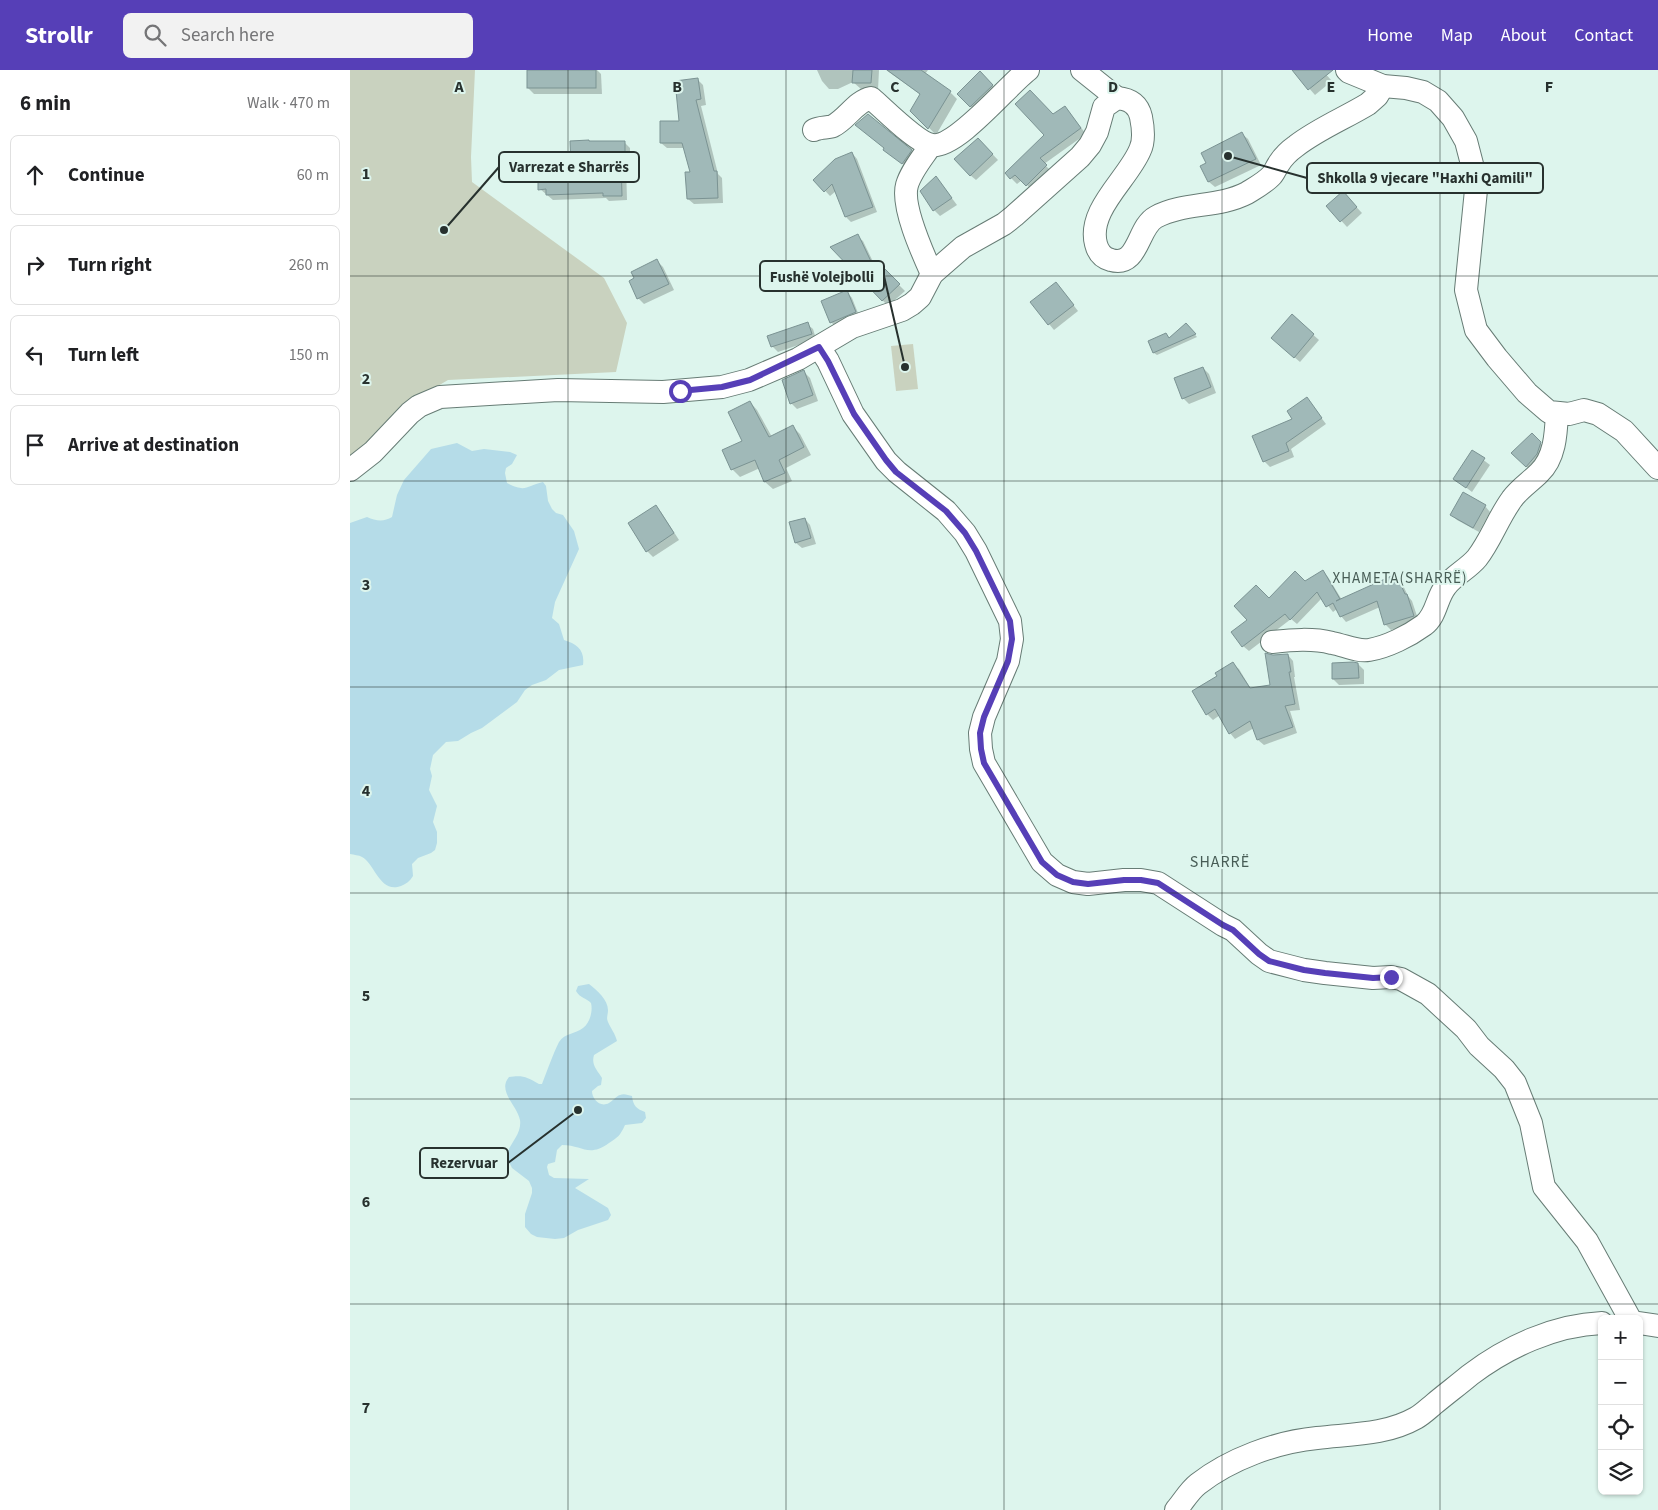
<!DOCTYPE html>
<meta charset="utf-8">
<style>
body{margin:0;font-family:"Source Sans 3",sans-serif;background:#f2f2f2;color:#202124}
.controls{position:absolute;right:15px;bottom:15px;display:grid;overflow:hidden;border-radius:8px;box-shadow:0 1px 4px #0004}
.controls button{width:45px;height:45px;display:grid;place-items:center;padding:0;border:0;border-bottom:1px solid #e0e0e0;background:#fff;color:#202124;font:25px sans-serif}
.stop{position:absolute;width:15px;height:15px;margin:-11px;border:4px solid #563fb7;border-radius:50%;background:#fff}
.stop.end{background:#563fb7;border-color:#fff;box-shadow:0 1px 5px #0008}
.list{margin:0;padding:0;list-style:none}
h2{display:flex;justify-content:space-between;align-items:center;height:65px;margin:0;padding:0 20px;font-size:21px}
h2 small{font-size:16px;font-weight:400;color:#757577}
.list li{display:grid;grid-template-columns:32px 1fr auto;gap:15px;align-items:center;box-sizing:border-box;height:80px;margin:0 10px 10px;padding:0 10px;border:1px solid #e0e0e0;border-radius:8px}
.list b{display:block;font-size:19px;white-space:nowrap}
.list em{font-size:16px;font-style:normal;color:#757577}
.icon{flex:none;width:28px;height:28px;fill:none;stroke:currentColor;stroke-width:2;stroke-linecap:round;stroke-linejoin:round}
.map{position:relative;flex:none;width:1308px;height:1440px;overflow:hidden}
header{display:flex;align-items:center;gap:30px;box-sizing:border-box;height:70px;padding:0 25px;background:#563fb7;color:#fff}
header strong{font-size:24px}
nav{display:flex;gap:28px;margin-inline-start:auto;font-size:18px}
.search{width:350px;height:45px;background:#f2f2f2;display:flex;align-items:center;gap:12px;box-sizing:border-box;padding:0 18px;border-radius:8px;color:#757577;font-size:19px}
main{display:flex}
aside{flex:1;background:#fff}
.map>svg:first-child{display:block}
</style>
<header>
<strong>Strollr</strong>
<div class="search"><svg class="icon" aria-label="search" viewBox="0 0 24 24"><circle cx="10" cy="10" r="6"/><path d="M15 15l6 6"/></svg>Search here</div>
<nav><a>Home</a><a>Map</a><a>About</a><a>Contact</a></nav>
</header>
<main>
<aside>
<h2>6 min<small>Walk · 470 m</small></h2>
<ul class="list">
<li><svg class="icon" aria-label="ahead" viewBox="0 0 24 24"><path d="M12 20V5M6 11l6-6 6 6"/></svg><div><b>Continue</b></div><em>60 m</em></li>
<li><svg class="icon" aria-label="right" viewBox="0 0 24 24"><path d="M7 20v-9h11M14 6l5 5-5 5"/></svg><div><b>Turn right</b></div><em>260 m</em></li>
<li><svg class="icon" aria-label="left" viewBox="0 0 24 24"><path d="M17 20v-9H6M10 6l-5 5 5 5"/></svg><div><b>Turn left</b></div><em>150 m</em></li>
<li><svg class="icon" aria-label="arrive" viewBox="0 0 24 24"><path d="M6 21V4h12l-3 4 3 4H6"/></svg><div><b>Arrive at destination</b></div></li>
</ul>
</aside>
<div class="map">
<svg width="1308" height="1440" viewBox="0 0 1308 1440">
<rect width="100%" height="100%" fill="#ddf5ed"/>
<g fill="#c9d2bf">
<path d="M 0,0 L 125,0 L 121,87 L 122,112 L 254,208 L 277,253 L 266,302 L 98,310 L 54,336 L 0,388 Z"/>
<path d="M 563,274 L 568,319 L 546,321 L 541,276 Z"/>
</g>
<g fill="#b5dce8">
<path d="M 107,373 L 122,381 L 134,379 L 160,382 L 167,385 L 162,394 L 156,398 L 155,403 L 157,413 C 176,423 176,416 193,412 L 196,416 L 198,431 L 202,439 L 206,443 L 213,445 L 224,461 L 229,479 L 205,532 L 202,548 L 209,554 L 214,570 C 227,574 235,580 233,595 L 209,600 L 196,610 L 182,615 L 175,620 L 167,632 L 132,658 L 121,663 L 108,671 L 96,672 L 83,685 L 80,699 L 82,706 L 79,720 L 87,736 L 83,752 L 87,762 L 87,773 L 85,780 L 81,783 L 68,788 L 62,794 L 63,806 C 60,811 56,814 51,816 C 30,824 25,794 12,787 C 9,785 4,785 0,784 L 0,453 L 17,447 C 26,451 34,452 42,447 L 47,425 L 54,410 L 81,379 Z"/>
<path d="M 239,914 C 247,920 258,930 258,940 C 258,945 256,948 258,952 C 261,959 265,963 267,971 L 244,985 C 241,995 247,1000 252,1008 L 251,1015 L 248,1016 L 242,1021 C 242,1029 250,1038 259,1033 C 263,1031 266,1026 270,1025 C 274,1023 278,1025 282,1026 C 283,1036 287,1039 295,1042 L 296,1048 L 292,1053 L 275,1055 C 270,1066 268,1067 259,1073 C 238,1088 233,1075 212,1075 L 207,1080 L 205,1092 L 198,1094 L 197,1097 L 199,1105 L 204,1108 L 239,1109 L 225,1118 L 258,1138 L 261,1145 L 258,1150 L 228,1160 L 214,1168 L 205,1169 L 187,1167 L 181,1164 L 175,1157 L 175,1144 L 182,1123 L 182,1118 L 179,1111 L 162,1098 L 156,1086 C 160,1073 172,1064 170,1050 C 167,1035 147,1021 159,1007 C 173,1005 177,1007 189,1014 L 192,1014 C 197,1001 203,984 209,972 C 215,963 225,964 233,958 C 240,953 243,941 241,933 C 236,928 230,928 226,921 L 228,916 Z"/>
</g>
<g fill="#0003">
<path d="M 178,0 L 247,0 L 251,4 L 252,24 L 184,24 L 178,18 Z"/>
<path d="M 467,0 L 529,0 L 528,20 L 511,19 L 503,12 L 488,19 L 479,19 L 472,11 Z"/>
<path d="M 536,0 L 578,0 L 575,4 L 600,22 L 607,29 L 586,65 L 562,40 L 571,25 Z"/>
<path d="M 943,0 L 972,0 L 982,11 L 965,25 Z"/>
<path d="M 630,3 L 648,21 L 626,42 L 609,24 Z"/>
<path d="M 347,9 L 353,15 L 356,35 L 351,36 L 368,104 L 372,108 L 373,133 L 344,134 L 338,129 L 341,103 L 335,78 L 317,78 L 311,73 L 330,52 Z"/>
<path d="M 715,37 L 736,64 L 694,94 L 702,102 L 683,121 L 672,110 L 667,114 L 661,108 L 696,65 L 703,46 Z"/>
<path d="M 892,64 L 898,69 L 911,95 L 865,117 L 859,112 L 852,96 Z"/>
<path d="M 628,69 L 648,90 L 626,110 L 620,105 Z"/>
<path d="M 275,73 L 280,78 L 280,95 L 276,95 L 277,130 L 259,131 L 256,128 L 203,130 L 190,119 Z"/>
<path d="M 534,80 L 561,81 L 566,86 L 558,98 Z"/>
<path d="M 502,83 L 507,89 L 527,142 L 501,152 L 496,147 L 486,121 L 480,126 L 465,110 Z"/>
<path d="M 586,107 L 607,135 L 590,146 L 584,140 Z"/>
<path d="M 998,128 L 1012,143 L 997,157 L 978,136 Z"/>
<path d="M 507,166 L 513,171 L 528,202 L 532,198 L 555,221 L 538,236 L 482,178 Z"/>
<path d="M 307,191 L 313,197 L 324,220 L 294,234 L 288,228 Z"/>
<path d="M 711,219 L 728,241 L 704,260 L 699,254 Z"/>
<path d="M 497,222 L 502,228 L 510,248 L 487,258 L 481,252 Z"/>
<path d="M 942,246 L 969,270 L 950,292 L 929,274 Z"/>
<path d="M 457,254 L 463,259 L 466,269 L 428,282 L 422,276 Z"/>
<path d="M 836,255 L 847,267 L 807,285 L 804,283 L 799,272 L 816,264 L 820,269 Z"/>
<path d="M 853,298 L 859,304 L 866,323 L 839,334 L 833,328 Z"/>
<path d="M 454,302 L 460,308 L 468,331 L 447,339 L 441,333 Z"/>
<path d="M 957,329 L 976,354 L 941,379 L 944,387 L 920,397 L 914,391 Z"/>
<path d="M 400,332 L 407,340 L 422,367 L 443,357 L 450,364 L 461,385 L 436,398 L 442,411 L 423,419 L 415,412 L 410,398 L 390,407 L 382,399 L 374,380 L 394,372 Z"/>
<path d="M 1182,365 L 1196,379 L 1182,402 L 1163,383 Z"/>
<path d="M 1123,382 L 1140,395 L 1122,422 L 1105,409 Z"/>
<path d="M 1135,436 L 1140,442 L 1129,462 L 1107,450 L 1101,444 Z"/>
<path d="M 305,437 L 311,442 L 329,470 L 303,487 L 297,481 Z"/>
<path d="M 455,449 L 460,455 L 466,474 L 452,478 L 446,473 L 440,453 Z"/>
<path d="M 973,502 L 978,507 L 992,530 L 1045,505 L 1051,511 L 1058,526 L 1062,531 L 1069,552 L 1041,560 L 1035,554 L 1030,537 L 996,552 L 991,546 L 987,539 L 983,542 L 972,528 L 947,554 L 941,549 L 899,581 L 893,576 L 899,550 L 919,530 L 955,513 Z"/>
<path d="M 938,585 L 943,591 L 945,607 L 944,607 L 950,640 L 940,641 L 947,663 L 914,675 L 908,670 L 904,658 L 885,669 L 880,663 L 870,645 L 863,650 L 857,644 L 868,606 L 883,594 L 889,599 L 901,619 L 921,616 L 923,586 Z"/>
<path d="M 1008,594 L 1014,600 L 1014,614 L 989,615 L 983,609 Z"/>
</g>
<g fill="#a0b9b8" stroke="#7b9393">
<rect x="177" y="0" width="69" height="18"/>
<path d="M 503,0 L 522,0 L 521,13 L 502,13 Z"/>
<path d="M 537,0 L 571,0 L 601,21 L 578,59 L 560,41 L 570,24 Z"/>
<path d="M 942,0 L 983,0 L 958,20 Z"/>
<path d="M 630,1 L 643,15 L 620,37 L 607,24 Z"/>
<path d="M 348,8 L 351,29 L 346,30 L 364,101 L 367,101 L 368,128 L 337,129 L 335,102 L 340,102 L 332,73 L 310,73 L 310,51 L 329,51 L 325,11 Z"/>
<path d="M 680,20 L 703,44 L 715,36 L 731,58 L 690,88 L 697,95 L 676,116 L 665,105 L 660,109 L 655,103 L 694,65 L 665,34 Z"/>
<path d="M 518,44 L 562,80 L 552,94 L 533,80 L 534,78 L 505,55 Z"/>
<path d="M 892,62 L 906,89 L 858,112 L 850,96 L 856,93 L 851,83 Z"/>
<path d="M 628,68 L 643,84 L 620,106 L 604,89 Z"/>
<path d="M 239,70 L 239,71 L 275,71 L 275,90 L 271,90 L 272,126 L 253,126 L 253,123 L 196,125 L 196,119 L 188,120 L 188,97 L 221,96 L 220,71 Z"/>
<path d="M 502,82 L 523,137 L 495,147 L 482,114 L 474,122 L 463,110 L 485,89 Z"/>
<path d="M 586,106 L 602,128 L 583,141 L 570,121 Z"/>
<path d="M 993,121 L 1007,137 L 990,152 L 976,136 Z"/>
<path d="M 508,164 L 526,202 L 532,196 L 550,214 L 532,231 L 480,177 Z"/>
<path d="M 307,189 L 319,214 L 287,229 L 279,211 L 284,208 L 281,202 Z"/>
<path d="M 706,212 L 724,235 L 698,255 L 680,232 Z"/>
<path d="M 497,220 L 506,242 L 480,253 L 471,231 Z"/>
<path d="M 942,244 L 964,264 L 944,288 L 921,268 Z"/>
<path d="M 458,252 L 462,264 L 421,277 L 417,266 Z"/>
<path d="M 836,253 L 846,264 L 803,283 L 798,271 L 816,263 L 819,268 Z"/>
<path d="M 853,297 L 861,317 L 832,329 L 824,308 Z"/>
<path d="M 454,300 L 463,325 L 440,334 L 432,310 Z"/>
<path d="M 957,327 L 972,348 L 936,373 L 939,381 L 913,392 L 902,366 L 942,349 L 937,341 Z"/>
<path d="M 400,331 L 419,367 L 443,355 L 454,377 L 429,390 L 435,403 L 414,412 L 405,390 L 381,400 L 372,380 L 392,371 L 378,342 Z"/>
<path d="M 1182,363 L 1191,372 L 1187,384 L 1176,397 L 1161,383 Z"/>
<path d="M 1122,380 L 1135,388 L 1116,418 L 1103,409 Z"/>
<path d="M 1113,422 L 1136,435 L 1123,458 L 1100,445 Z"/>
<path d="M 306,435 L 324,463 L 296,482 L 278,453 Z"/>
<path d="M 455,448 L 461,468 L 445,473 L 439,452 Z"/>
<path d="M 973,500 L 990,529 L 986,531 L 1046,504 L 1055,524 L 1057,524 L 1064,546 L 1034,555 L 1027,531 L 990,547 L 983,533 L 976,537 L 967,522 L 940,550 L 935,544 L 892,577 L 881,562 L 897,550 L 884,536 L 906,515 L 919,528 L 945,501 L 955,511 Z"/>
<path d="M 915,583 L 923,585 L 938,584 L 941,602 L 939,602 L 945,634 L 935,636 L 943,657 L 907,670 L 900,651 L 879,664 L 865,639 L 856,645 L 842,621 L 867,606 L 865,603 L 883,592 L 900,618 L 920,615 Z"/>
<path d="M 1003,592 L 1008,593 L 1009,608 L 982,609 L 982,593 Z"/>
</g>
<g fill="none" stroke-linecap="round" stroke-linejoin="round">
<g stroke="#677c75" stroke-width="24">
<g id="minor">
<path d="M 732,0 L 767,28"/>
<path d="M 997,0 L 999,2 L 1033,16 L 1056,18 L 1073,22 L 1088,31 L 1103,48 L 1116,71 L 1123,98 L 1126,120 L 1116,220 L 1126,260 L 1147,288 L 1177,323 L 1199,342 L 1219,344 L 1234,340 L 1248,344 L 1274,361 L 1308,398"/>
<path d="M 464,60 C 470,57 478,58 483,56 C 497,49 506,31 521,28 C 534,39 567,73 582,75 C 606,79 658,15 678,0"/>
<path d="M 581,75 C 573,87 561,101 557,115 C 551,136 573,184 582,204"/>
<path d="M 469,277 L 478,291 L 503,344 L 536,391 L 547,402 L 596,441 L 615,463 L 626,481 L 660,551 L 662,569 L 658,591 L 634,647 L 630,663 L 631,679 L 634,693 L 692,792 L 707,805 L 723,812 L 738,814 L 774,810 L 791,810 L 808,813 L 873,855 L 883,860 L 909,884 L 919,891 L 954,900 L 975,903 L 1023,908 L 1041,907 L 1051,909 L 1078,924 L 1116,959 L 1129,976 L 1154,999 L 1165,1013 L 1181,1053 L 1194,1117 L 1237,1171 L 1280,1249"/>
<path d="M 0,400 L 23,382 L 60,343 L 69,336 L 90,327 L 208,320 L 313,322 L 372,317 L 399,310 L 448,289 L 502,257 L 552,240 L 562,234 L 570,227 L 582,204 L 613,177 L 654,154 L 664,146 L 730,87 L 740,75 L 747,62 L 754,37 L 767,28 C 779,29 788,34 791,47 C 793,57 795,70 790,80 C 778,109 737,140 746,174 C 748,182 753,188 761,190 C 789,198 787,157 806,147 C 834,132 868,138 897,123 C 905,118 916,112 922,105 C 924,103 926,98 928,95 C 932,88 939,81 946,76 C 968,59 995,48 1018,34 L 1027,26 L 1033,16"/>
<path d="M 922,572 C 942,570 962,568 982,573 C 994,575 1007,582 1019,580 C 1037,577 1059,566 1074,555 C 1087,545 1086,528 1096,516 C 1104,505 1118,499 1127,488 C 1141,470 1148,448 1162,429 C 1169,419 1180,412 1189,403 C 1205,388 1206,364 1207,343"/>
<path d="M 1289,1253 L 1308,1256"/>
<path d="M 826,1440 C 833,1432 839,1421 848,1414 C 880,1389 926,1372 967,1368 C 1001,1364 1036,1365 1066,1348 C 1073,1344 1079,1338 1084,1334 C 1096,1324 1108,1315 1120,1305 C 1157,1277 1204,1255 1252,1253"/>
</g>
</g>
<use href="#minor" stroke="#fff" stroke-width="22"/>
</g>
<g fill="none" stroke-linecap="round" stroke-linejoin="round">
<path stroke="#563fb7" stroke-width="6" d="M 330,321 L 372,317 L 400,310 L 469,277 L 478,291 L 504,344 L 536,390 L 546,402 L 596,441 L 615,463 L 626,481 L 660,551 L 662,569 L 658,591 L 634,647 L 630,663 L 631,679 L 634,693 L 692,792 L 707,805 L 723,812 L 738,814 L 774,810 L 791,810 L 808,813 L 873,855 L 883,860 L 909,884 L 919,891 L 954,900 L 975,903 L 1023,908 L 1041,907"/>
</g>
<path fill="none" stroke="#27312e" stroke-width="1" stroke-opacity="0.55" d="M 218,0 L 218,1440M 436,0 L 436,1440M 654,0 L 654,1440M 872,0 L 872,1440M 1090,0 L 1090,1440M 0,206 L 1308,206M 0,411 L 1308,411M 0,617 L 1308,617M 0,823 L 1308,823M 0,1029 L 1308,1029M 0,1234 L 1308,1234"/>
<g text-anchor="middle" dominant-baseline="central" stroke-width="4" stroke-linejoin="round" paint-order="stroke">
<g font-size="15" letter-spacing="1" fill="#475c55" stroke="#ddf5ed">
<text x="1050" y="508">XHAMETA(SHARRË)</text>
</g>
<g font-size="16" letter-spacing="1" fill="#475c55" stroke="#ddf5ed">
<text x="870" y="792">SHARRË</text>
</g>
</g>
<g font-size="16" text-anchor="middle" font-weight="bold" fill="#27312e" stroke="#ddf5ed" stroke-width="4" stroke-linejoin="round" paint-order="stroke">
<text x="109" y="22">A</text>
<text x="327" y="22">B</text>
<text x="545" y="22">C</text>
<text x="763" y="22">D</text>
<text x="981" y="22">E</text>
<text x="1199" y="22">F</text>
<text x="16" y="109">1</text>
<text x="16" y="314">2</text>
<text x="16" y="520">3</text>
<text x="16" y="726">4</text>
<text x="16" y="931">5</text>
<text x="16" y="1137">6</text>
<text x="16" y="1343">7</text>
</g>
<path fill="none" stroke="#27312e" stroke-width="2" d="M94 160L149 97M878 86L957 108M555 297L534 206M228 1040L158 1093"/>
<g fill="#27312e" stroke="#ddf5ed" stroke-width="2">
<circle cx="94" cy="160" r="5"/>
<circle cx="878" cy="86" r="5"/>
<circle cx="555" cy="297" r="5"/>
<circle cx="228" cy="1040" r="5"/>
</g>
<g fill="#ddf5ed" stroke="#27312e" stroke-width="2">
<rect x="149" y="82" width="140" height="30" rx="5"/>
<rect x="957" y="93" width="236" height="30" rx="5"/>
<rect x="410" y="191" width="124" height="30" rx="5"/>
<rect x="70" y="1078" width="88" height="30" rx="5"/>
</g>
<g font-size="15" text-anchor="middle" font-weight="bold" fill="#27312e">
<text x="219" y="102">Varrezat e Sharrës</text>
<text x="1075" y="113">Shkolla 9 vjecare "Haxhi Qamili"</text>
<text x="472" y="212">Fushë Volejbolli</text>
<text x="114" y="1098">Rezervuar</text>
</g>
</svg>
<div class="controls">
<button>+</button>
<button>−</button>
<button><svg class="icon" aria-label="locate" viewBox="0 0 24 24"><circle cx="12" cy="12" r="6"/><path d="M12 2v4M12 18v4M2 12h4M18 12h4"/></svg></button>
<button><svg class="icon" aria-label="layers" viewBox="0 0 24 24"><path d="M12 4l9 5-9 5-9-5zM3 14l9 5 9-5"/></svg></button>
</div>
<div class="stop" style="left:330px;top:321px"></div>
<div class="stop end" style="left:1041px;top:907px"></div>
</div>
</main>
